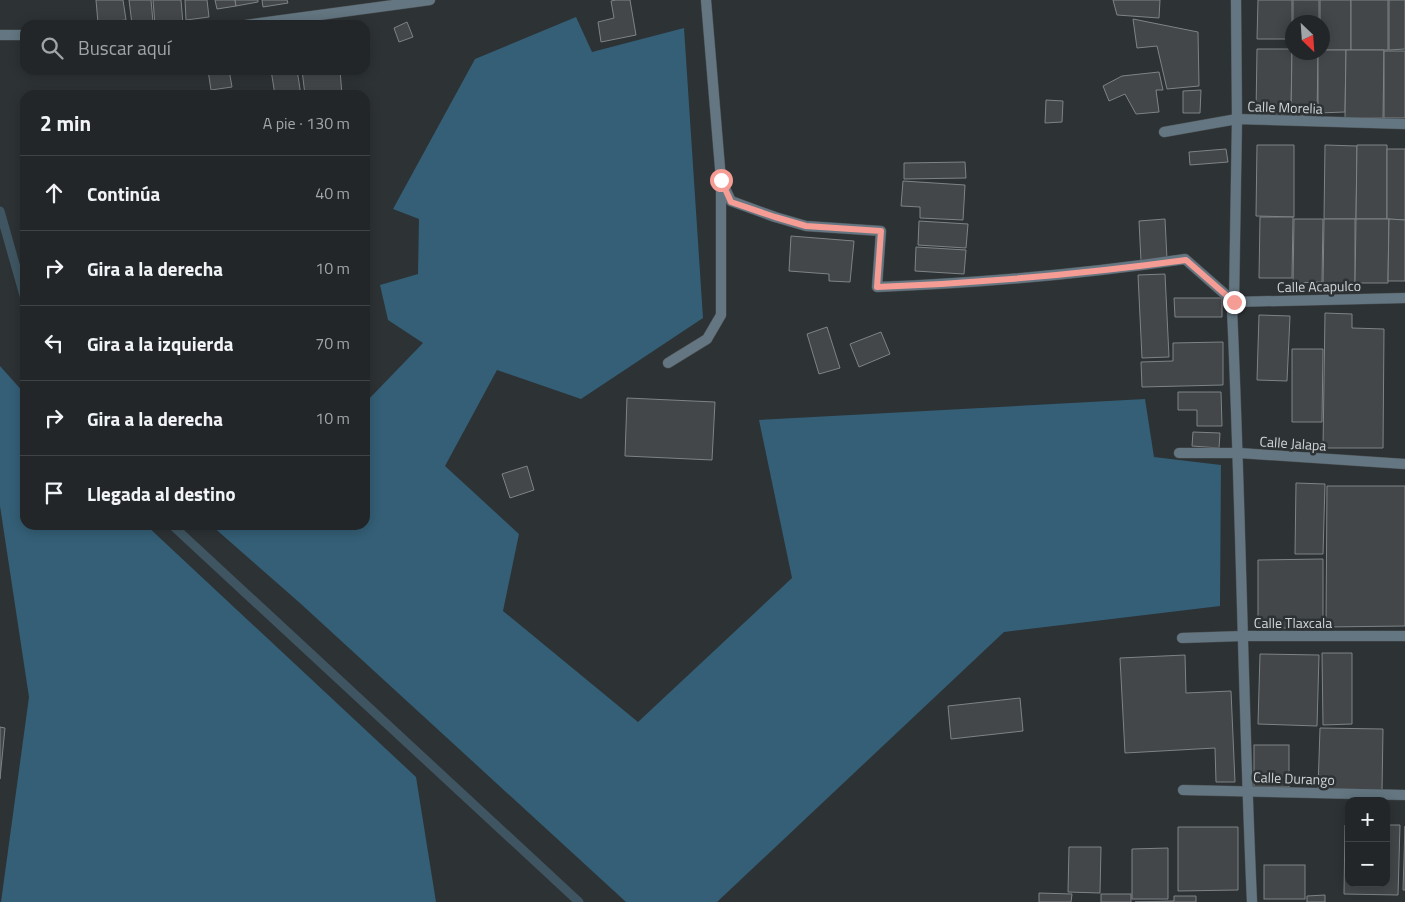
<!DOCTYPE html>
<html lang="es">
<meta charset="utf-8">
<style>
body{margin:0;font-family:"Titillium Web",sans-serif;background:#2a2e30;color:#f1f3f6}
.controls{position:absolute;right:15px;bottom:15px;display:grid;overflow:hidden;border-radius:10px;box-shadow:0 2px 12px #0003}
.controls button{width:45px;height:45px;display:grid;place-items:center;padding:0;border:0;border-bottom:1px solid #3f4345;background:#222628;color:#f1f3f6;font:25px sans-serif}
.compass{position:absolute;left:1285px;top:15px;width:45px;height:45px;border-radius:50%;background:#222628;box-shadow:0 2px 12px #0003;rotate:155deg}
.stop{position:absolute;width:15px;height:15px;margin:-11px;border:4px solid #f59c95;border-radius:50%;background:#fff}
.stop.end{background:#f59c95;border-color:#fff;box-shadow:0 1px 5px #0008}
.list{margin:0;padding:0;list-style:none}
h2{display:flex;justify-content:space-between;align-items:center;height:65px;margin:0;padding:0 20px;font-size:21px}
h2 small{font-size:16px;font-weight:400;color:#a2a5a8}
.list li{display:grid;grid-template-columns:32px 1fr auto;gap:15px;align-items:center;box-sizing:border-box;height:75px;padding:0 20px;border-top:1px solid #3f4345}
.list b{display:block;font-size:19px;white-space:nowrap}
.list em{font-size:16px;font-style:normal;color:#a2a5a8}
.icon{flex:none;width:28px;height:28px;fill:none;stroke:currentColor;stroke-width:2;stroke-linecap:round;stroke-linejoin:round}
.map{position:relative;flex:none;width:1405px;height:902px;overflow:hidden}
.search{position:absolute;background:#222628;box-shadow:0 2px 12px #0003;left:20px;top:20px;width:350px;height:55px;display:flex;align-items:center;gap:12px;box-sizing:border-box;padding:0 18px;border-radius:15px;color:#a2a5a8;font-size:19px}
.panel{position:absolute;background:#222628;box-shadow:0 2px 12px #0003;left:20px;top:90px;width:350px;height:440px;border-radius:15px}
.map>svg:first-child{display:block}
</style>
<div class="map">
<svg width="1405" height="902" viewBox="0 0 1405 902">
<rect width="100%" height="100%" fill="#2d3235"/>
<g fill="#345f76">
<path d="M 576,17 L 592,52 L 684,28 L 703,318 L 581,399 L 497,370 L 445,466 L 519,534 L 503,611 L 638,722 L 792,578 L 759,420 L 1145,399 L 1154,457 L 1221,465 L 1220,606 L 1004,632 L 717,902 L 626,902 L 301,604 L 211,525 L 365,525 L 365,403 L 423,343 L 388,320 L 380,285 L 418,274 L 419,219 L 393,209 L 475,59 Z"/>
<path d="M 0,366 L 25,394 L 25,525 L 146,525 L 416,777 L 436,902 L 1,902 L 29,697 L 0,506 Z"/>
</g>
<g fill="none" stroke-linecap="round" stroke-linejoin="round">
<g stroke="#3f5662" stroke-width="9">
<path d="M 0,211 L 25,299"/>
<path d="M 172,525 L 579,902"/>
</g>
</g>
<g fill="#43474a" stroke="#7e8386">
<path d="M 96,0 L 123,0 L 126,20 L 98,23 Z"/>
<path d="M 129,0 L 151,0 L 153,22 L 132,24 Z"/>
<path d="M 153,0 L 181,0 L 183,24 L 155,25 Z"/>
<path d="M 185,0 L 207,0 L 209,17 L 186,20 Z"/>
<path d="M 215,0 L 235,0 L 236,6 L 217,9 Z"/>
<path d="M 235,0 L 258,0 L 258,2 L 236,6 Z"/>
<path d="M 262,0 L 287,0 L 288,3 L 263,7 Z"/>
<path d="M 616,0 L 630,0 L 636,35 L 601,42 L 598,22 L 614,18 L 611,1 Z"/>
<path d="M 1113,0 L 1160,0 L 1159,18 L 1117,15 Z"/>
<path d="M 1258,0 L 1292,0 L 1292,39 L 1257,39 Z"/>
<rect x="1293" y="0" width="26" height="22"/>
<path d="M 1320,0 L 1351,0 L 1351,50 L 1322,50 L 1322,22 L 1320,22 Z"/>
<rect x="1351" y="0" width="37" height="50"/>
<path d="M 1389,0 L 1405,0 L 1405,49 L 1389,50 Z"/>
<path d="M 1133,19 L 1198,32 L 1199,86 L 1167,89 L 1157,46 L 1137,48 Z"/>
<path d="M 407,22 L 413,37 L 399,42 L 394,28 Z"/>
<path d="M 1257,49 L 1292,49 L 1291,114 L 1256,114 Z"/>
<path d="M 1292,49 L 1292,52 L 1318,52 L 1317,116 L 1291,115 Z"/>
<path d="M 1322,50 L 1346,50 L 1345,112 L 1318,113 L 1318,52 L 1322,52 Z"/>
<path d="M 1346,50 L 1384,50 L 1383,118 L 1345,118 Z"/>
<rect x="1384" y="51" width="21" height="67"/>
<path d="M 208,70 L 229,70 L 232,87 L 211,90 Z"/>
<path d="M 271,70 L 297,70 L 301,95 L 275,95 Z"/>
<path d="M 302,70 L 340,70 L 342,95 L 305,95 Z"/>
<path d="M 1159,72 L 1163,90 L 1156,90 L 1159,112 L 1136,114 L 1125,94 L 1109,101 L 1103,86 L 1122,76 Z"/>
<path d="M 1201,90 L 1200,113 L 1183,113 L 1183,91 Z"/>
<path d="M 1046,100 L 1063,101 L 1062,122 L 1045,123 Z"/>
<path d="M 1257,145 L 1294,145 L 1294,217 L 1256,216 Z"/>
<path d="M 1325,145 L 1357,146 L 1356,219 L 1324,219 Z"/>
<path d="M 1357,145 L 1387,145 L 1387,219 L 1356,219 Z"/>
<path d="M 1226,149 L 1228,162 L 1190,165 L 1189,152 Z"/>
<path d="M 1387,149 L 1405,149 L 1405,220 L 1387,219 Z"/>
<path d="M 965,162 L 966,178 L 904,179 L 904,163 Z"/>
<path d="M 903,181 L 965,185 L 963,220 L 920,218 L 920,207 L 901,206 Z"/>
<path d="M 1260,217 L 1293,217 L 1292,278 L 1259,278 Z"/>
<path d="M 1165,219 L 1167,259 L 1141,261 L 1139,221 Z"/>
<path d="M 1294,219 L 1323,219 L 1322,282 L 1293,283 Z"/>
<path d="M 1324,219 L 1355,219 L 1355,287 L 1323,287 Z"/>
<path d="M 1356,219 L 1389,219 L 1388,283 L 1355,283 Z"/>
<path d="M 1389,219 L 1405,220 L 1405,281 L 1388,281 Z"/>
<path d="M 919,221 L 968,224 L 966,248 L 918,245 Z"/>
<path d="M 791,236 L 854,241 L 850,282 L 829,281 L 829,274 L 789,271 Z"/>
<path d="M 916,247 L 966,250 L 964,274 L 915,271 Z"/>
<path d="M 1165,274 L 1169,357 L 1142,358 L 1138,275 Z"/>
<path d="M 1174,298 L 1222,298 L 1222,317 L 1175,317 Z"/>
<path d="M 1325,313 L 1352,314 L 1352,328 L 1384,329 L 1383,448 L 1323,448 Z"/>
<path d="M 1259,315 L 1290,316 L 1287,381 L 1257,380 Z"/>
<path d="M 827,327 L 840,368 L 819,374 L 807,334 Z"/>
<path d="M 881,332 L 890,354 L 859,367 L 850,344 Z"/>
<path d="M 1223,342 L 1223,385 L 1142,387 L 1141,362 L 1173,361 L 1173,343 Z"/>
<path d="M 1292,349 L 1323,349 L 1322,422 L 1292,422 Z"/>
<path d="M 1178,392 L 1221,392 L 1222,426 L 1197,426 L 1197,410 L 1178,410 Z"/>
<path d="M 627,398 L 715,402 L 712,460 L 625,456 Z"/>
<path d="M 1193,432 L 1220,433 L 1219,448 L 1192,446 Z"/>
<path d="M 527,466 L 534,490 L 510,498 L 502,474 Z"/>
<path d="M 1296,483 L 1325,484 L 1323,554 L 1295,554 Z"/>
<path d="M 1327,486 L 1405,486 L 1405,626 L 1326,627 Z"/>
<path d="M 1323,559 L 1323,628 L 1258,628 L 1258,560 Z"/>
<path d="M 1322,653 L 1352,653 L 1352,724 L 1323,725 Z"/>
<path d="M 1260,654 L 1319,655 L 1317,726 L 1258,724 Z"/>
<path d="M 1185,655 L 1186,693 L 1231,691 L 1235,782 L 1216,782 L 1215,748 L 1125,753 L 1120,658 Z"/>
<path d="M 1020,698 L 1023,731 L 951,739 L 948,706 Z"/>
<path d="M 0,727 L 5,728 L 0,779 Z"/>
<path d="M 1320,728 L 1383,729 L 1382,790 L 1318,789 Z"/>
<rect x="1254" y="745" width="35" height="42"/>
<path d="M 1345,825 L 1349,825 L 1349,883 L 1386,883 L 1386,825 L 1400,825 L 1398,895 L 1344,894 Z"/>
<path d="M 1405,826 L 1405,890 L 1403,890 Z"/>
<path d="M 1178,827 L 1238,827 L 1238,890 L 1178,891 Z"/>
<path d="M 1069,847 L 1101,847 L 1100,893 L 1068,892 Z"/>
<path d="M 1168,848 L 1168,899 L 1132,899 L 1132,849 Z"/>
<rect x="1264" y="865" width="41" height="34"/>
<path d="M 1039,893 L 1072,894 L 1071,902 L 1039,902 Z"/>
<rect x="1101" y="894" width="30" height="8"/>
<path d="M 1325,895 L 1325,902 L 1307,902 L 1307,896 Z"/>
<path d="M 1174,896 L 1196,896 L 1196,902 L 1135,902 L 1174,901 Z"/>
</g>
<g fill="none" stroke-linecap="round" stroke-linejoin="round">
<g stroke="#4b4f52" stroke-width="11">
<g id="street">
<path d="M 1236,0 L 1237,119 L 1234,302 L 1232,309 C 1241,506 1243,704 1252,902"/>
<path d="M 246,25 L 430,0"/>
<path d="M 0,35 L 25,35"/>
<path d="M 1164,132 L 1237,119 L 1405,124"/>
<path d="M 721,180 L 731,201 L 775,217 L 806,226 L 881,231 L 877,287 C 980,283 1083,274 1185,259 L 1234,302 L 1405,298"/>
<path d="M 668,363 L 707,339 L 721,315 L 721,180 L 706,0"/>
<path d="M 1179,453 L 1239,453 L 1405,464"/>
<path d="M 1182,638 L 1243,636 L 1405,636"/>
<path d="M 1183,790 L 1405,795"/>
</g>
</g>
<use href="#street" stroke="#637681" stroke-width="10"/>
</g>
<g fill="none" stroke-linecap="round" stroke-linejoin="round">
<path stroke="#f59c95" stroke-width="6" d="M 721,180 L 731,202 L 775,217 L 806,226 L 881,231 L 877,287 C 980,283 1083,274 1186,260 L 1234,302"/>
</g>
<g text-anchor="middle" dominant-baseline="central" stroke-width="5" stroke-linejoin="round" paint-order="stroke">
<g font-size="14" fill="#d2d5d7" stroke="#2d3235">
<text transform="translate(1285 107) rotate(2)">Calle Morelia</text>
<text transform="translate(1319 286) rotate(-1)">Calle Acapulco</text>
<text transform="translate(1293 443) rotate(4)">Calle Jalapa</text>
<text x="1293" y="622">Calle Tlaxcala</text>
<text transform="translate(1294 778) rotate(2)">Calle Durango</text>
</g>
</g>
</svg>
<div class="controls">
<button>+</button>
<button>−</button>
</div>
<svg class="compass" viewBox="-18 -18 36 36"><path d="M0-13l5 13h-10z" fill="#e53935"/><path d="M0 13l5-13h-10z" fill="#a2a5a8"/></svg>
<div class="stop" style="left:721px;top:180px"></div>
<div class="stop end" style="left:1234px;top:302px"></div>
<div class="search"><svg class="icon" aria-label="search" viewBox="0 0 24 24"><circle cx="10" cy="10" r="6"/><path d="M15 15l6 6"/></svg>Buscar aquí</div>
<section class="panel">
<h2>2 min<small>A pie · 130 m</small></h2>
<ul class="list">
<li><svg class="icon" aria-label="ahead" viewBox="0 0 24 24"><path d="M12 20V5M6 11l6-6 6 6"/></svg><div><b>Continúa</b></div><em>40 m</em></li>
<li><svg class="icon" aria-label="right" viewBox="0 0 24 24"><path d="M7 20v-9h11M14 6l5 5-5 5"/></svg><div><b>Gira a la derecha</b></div><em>10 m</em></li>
<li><svg class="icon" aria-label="left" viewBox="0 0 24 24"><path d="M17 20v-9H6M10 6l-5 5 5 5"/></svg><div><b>Gira a la izquierda</b></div><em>70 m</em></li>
<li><svg class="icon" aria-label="right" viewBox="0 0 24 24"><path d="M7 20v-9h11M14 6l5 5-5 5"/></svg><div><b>Gira a la derecha</b></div><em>10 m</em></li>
<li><svg class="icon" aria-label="arrive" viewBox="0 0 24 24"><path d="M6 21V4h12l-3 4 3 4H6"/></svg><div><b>Llegada al destino</b></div></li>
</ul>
</section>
</div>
